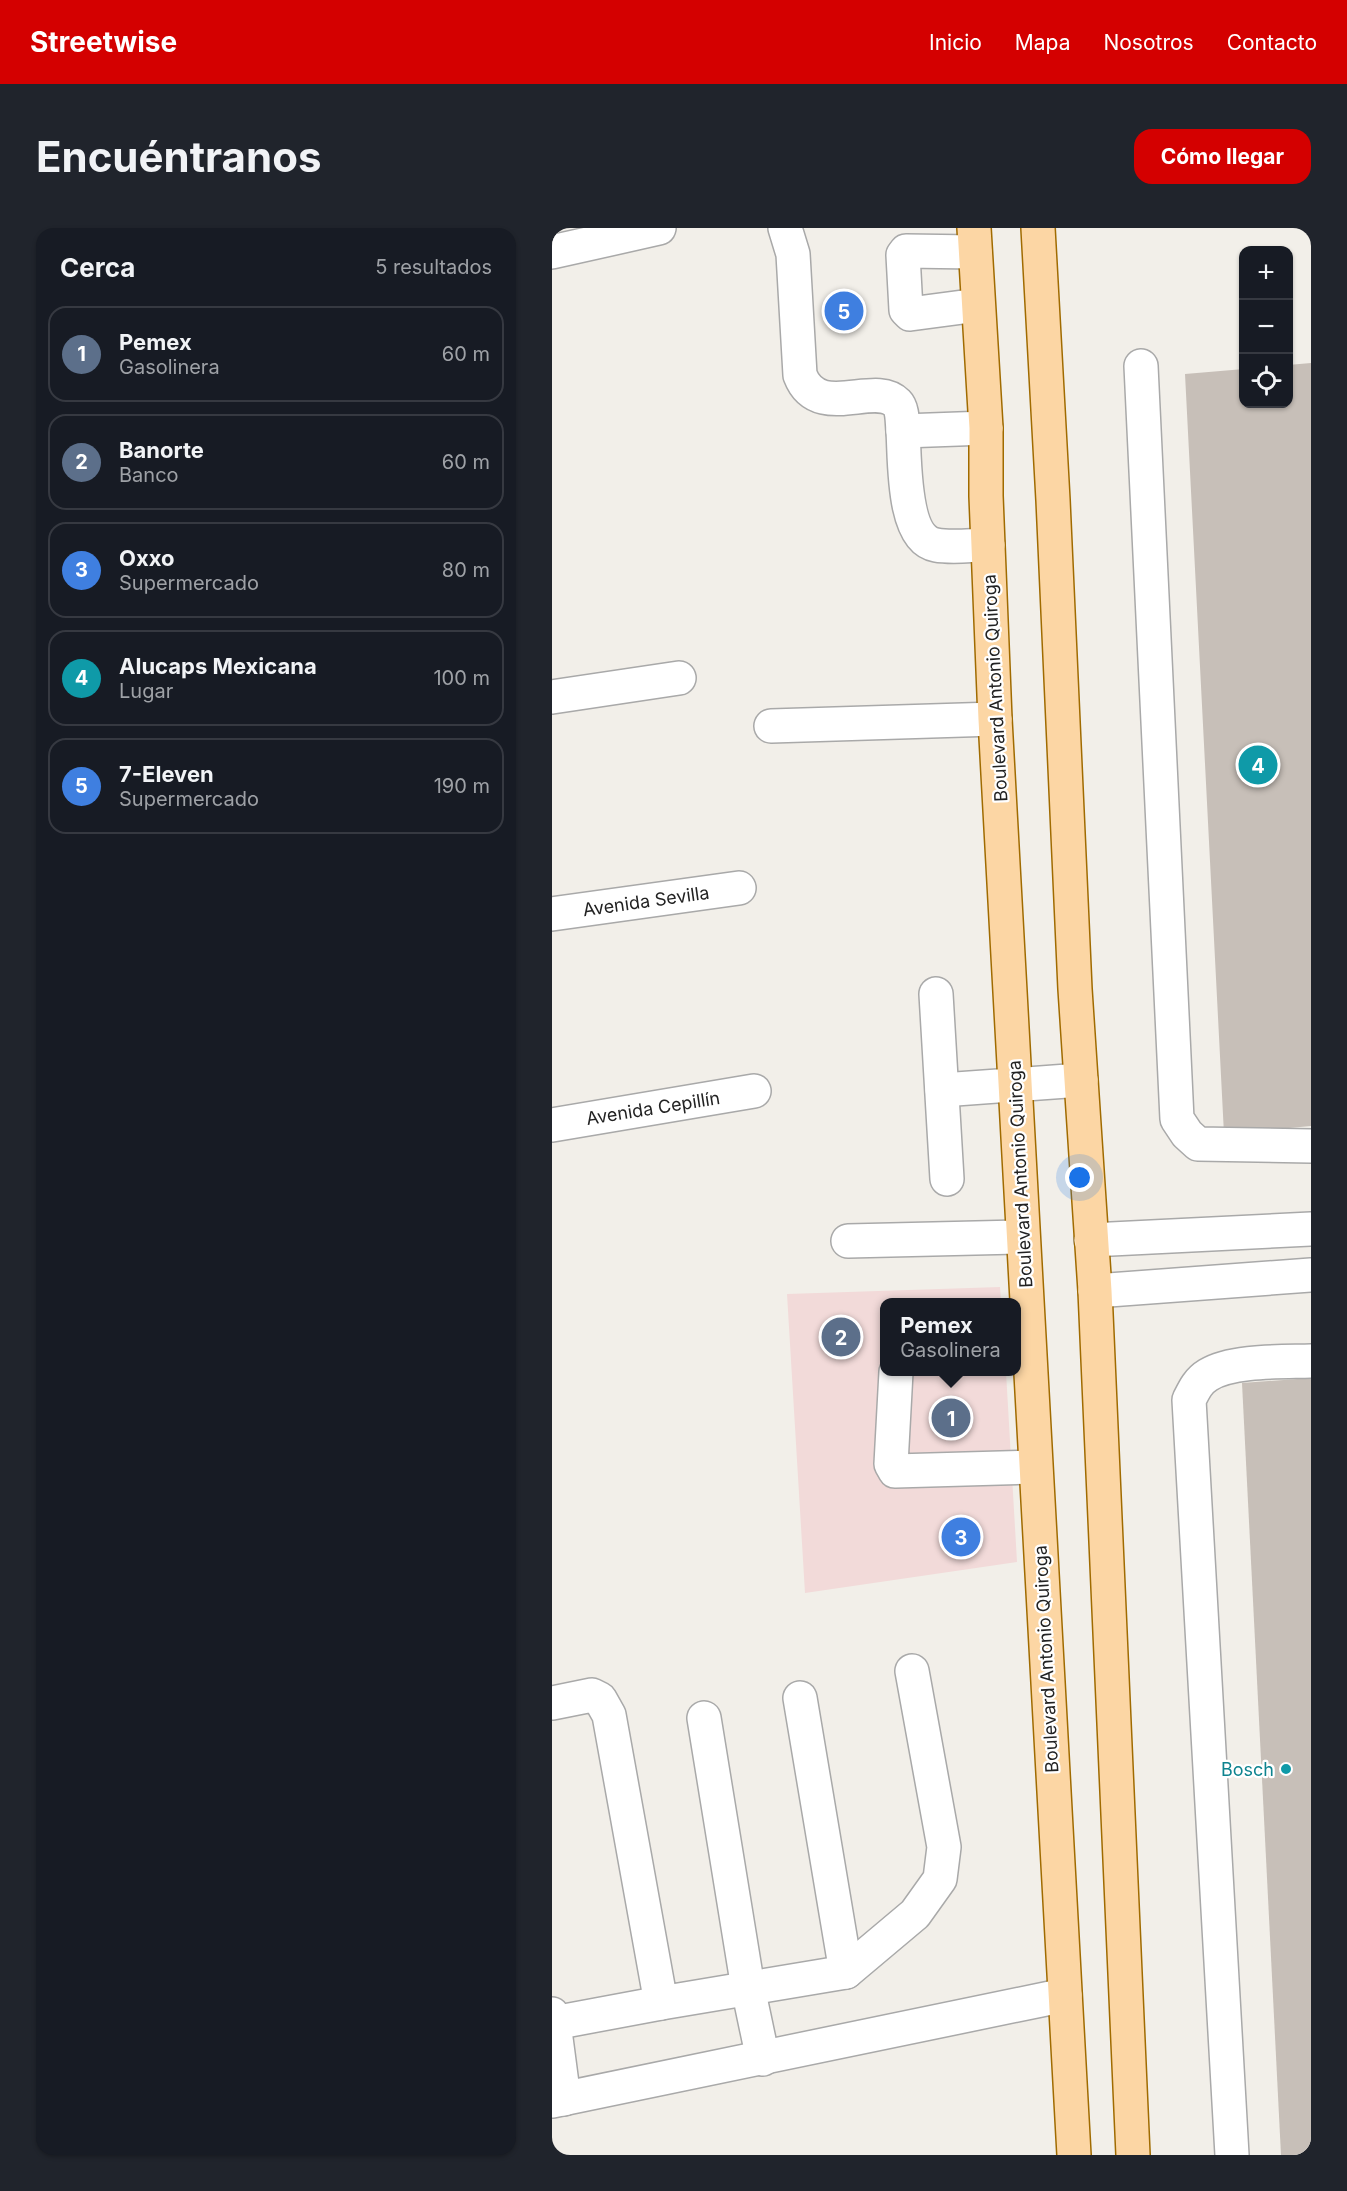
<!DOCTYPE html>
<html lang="es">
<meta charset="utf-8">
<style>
body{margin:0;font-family:Inter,sans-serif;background:#20242c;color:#f1f3f6}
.controls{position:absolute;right:18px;top:18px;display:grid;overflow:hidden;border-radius:12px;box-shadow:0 2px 4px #0004}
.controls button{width:54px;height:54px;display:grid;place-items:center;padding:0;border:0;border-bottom:2px solid #363941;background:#171b24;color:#f1f3f6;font:30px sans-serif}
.you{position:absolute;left:528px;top:950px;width:21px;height:21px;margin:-15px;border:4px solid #fff;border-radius:50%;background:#1a73e8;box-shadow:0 0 0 9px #1a73e833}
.badge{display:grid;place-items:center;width:39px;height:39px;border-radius:50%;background:#d40000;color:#fff;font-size:20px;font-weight:700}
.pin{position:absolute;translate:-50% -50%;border:3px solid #fff;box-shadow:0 2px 6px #0006}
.popup{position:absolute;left:328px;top:1070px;width:141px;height:78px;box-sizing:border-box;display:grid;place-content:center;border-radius:12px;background:#171b24;filter:drop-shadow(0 2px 4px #0005);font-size:20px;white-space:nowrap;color:#9ea1a6}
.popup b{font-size:22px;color:#f1f3f6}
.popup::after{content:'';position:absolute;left:50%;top:100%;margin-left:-12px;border:12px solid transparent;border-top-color:#171b24}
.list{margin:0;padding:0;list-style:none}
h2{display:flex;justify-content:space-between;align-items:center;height:78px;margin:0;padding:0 24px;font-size:26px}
h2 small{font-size:20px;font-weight:400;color:#9ea1a6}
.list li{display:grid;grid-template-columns:39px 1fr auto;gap:18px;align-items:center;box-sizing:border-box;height:96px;margin:0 12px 12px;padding:0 12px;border:2px solid #363941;border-radius:18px}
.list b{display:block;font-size:22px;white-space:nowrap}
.list p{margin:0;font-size:20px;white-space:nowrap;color:#9ea1a6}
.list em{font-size:20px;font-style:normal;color:#9ea1a6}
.icon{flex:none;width:33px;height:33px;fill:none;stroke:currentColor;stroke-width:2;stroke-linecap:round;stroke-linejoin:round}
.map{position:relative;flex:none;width:759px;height:1927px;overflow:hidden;border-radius:18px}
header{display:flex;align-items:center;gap:36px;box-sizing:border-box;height:84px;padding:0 30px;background:#d40000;color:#fff}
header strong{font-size:28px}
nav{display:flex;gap:33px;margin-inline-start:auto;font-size:21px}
.intro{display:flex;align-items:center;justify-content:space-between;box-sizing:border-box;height:144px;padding:0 36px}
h1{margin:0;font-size:42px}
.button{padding:15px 27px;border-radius:18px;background:#d40000;color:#fff;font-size:21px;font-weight:700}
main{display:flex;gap:36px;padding:0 36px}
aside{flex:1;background:#171b24;border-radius:18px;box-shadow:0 2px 4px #0004}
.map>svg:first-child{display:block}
</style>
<header>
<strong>Streetwise</strong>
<nav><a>Inicio</a><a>Mapa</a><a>Nosotros</a><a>Contacto</a></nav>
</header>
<div class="intro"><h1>Encuéntranos</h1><a class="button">Cómo llegar</a></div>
<main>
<aside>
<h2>Cerca<small>5 resultados</small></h2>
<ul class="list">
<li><span class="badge" style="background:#5c6f8a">1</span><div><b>Pemex</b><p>Gasolinera</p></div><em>60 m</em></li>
<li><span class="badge" style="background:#5c6f8a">2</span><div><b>Banorte</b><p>Banco</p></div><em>60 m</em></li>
<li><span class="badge" style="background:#3f7fe0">3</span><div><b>Oxxo</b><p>Supermercado</p></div><em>80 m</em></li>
<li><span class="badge" style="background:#0f9aa8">4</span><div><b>Alucaps Mexicana</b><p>Lugar</p></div><em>100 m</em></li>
<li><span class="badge" style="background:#3f7fe0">5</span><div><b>7-Eleven</b><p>Supermercado</p></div><em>190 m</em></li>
</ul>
</aside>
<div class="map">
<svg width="759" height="1927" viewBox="0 0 759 1927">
<rect width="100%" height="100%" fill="#f2efe9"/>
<path fill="#f2dad9" d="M 448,1059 L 449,1074 L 333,1074 L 333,1144 L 454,1144 L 465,1334 L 253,1365 L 235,1066 Z"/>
<g fill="#c7bfb8">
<path d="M 759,135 L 759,898 L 672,906 L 633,146 L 692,141 L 692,176 L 736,176 L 736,137 Z"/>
<path d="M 759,1150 L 759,1927 L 729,1927 L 690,1155 Z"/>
</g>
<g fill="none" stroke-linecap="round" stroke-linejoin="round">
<g stroke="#a9a9a9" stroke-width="36">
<g id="minor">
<path d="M 233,0 L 241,26 L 248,147 C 266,194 323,152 345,175 C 351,181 350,195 351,203 L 434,200"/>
<path d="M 0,24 L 107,0"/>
<path d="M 423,24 L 354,23 L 351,27 L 354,82 L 358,86 L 426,77"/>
<path d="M 589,138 L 625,891 L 635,906 L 646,916 L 759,918"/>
<path d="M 351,203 C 353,231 350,311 384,317 C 400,320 420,317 436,317"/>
<path d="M 0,469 L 127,450"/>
<path d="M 219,498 L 443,491"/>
<path d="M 0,686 L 187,660"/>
<path d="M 384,766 L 395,951"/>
<path d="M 390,862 L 529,852"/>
<path d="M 0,897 L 202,863"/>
<path d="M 539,1012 L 759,1001"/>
<path d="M 296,1013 L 470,1009"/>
<path d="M 543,1063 L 759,1047"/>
<path d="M 344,1144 L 339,1236 L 343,1243 L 483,1239"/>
<path d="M 248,1470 L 294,1744"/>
<path d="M 0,1475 L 40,1467 L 48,1471 L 57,1487 L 109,1775 L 294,1744 L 363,1686 L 388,1651 L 392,1619 L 360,1443"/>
<path d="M 152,1490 L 196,1760 L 211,1831"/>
<path d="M 0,1786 L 2,1795 L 109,1775"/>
<path d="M 2,1795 L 12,1871"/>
<path d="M 0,1873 L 513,1767"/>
<path d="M 680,1927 L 637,1172 C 642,1162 646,1153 656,1147 C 680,1132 731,1134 759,1133"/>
</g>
</g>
<g stroke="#a06b00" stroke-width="36">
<g id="major">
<path d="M 422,0 L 434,200 L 434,268 L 443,491 L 522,1927"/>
<path d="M 486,0 L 501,272 L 523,761 L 543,1063 L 581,1927"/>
</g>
</g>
<use href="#minor" stroke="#fff" stroke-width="33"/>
<use href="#major" stroke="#fcd6a4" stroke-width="33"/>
</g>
<circle fill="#0f9aa8" stroke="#fff" stroke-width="2" cx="734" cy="1541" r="6"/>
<g text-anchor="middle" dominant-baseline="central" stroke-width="4.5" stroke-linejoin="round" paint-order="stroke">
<g font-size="18" fill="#222" stroke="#fff">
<text transform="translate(443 460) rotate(-93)">Boulevard Antonio Quiroga</text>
<text transform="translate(94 673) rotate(-8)">Avenida Sevilla</text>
<text transform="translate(101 880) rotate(-9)">Avenida Cepillín</text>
<text transform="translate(468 946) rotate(-93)">Boulevard Antonio Quiroga</text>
<text transform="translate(494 1431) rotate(-93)">Boulevard Antonio Quiroga</text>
</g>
<g font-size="18" fill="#0d838f" stroke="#fff" text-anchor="end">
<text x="722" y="1541">Bosch</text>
</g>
</g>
</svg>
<div class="controls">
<button>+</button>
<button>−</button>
<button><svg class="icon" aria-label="locate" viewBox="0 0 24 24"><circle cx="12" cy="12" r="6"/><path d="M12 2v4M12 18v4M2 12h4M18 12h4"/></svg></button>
</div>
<div class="you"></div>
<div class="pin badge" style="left:399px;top:1190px;background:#5c6f8a">1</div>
<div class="popup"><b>Pemex</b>Gasolinera</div>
<div class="pin badge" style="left:289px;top:1109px;background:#5c6f8a">2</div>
<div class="pin badge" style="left:409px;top:1309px;background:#3f7fe0">3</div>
<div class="pin badge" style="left:706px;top:537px;background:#0f9aa8">4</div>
<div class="pin badge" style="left:292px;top:83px;background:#3f7fe0">5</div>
</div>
</main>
